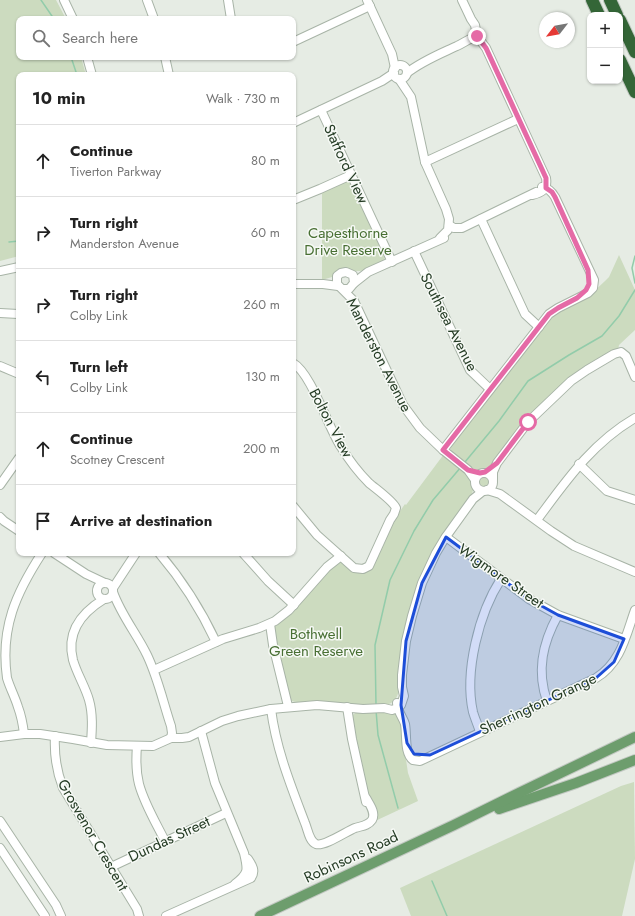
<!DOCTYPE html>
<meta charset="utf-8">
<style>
body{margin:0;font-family:Jost,sans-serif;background:#f6f6f6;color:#222}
.controls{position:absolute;right:12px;top:12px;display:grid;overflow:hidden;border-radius:8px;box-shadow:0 1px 3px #0004}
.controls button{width:36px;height:36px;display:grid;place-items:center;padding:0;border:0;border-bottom:1px solid #e0e0e0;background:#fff;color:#222;font:20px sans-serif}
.compass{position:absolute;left:539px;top:12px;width:36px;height:36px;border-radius:50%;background:#fff;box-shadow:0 1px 3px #0004;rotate:239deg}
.stop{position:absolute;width:12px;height:12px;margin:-9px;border:3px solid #e56aa6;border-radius:50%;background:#fff}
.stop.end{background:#e56aa6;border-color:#fff;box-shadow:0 1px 4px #0008}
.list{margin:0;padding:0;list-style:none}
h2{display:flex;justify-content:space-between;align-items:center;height:52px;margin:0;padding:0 16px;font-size:17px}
h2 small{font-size:13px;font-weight:400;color:#767676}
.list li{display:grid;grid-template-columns:26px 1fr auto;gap:12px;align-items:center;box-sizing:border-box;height:72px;padding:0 16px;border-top:1px solid #e0e0e0}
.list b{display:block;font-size:15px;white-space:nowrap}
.list p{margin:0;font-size:13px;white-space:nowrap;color:#767676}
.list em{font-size:13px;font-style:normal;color:#767676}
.icon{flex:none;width:22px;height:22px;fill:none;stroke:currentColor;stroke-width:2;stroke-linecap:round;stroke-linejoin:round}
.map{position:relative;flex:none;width:635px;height:916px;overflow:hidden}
.search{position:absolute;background:#fff;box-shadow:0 1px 3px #0004;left:16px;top:16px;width:280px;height:44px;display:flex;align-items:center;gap:10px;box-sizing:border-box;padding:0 14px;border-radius:8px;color:#767676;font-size:15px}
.panel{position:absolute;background:#fff;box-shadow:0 1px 3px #0004;left:16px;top:72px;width:280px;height:484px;border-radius:8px}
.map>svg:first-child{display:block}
</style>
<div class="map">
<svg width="635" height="916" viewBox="0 0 635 916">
<rect width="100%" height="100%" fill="#e6ece4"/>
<g fill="#ccdbbf">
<path d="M 0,0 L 56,0 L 66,19 L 19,19 L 19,57 L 81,57 L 86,75 L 19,75 L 19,256 L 0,261 Z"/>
<path d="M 348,180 L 351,182 L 385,258 C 381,265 364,272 356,271 C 351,271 347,269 343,269 L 332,277 L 322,280 L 322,191 Z"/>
<path d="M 619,255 L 635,290 L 635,330 L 619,345 L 618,350 L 583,369 L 489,468 C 485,470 481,472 476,471 C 469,469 451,453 450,447 L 552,315 L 589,296 L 605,281 L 609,277 Z"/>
<path d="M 444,454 C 457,465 482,479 470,497 L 440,538 L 418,583 L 410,607 L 404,633 L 399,690 C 398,695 396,700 391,703 C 379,710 338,702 323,702 C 313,701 301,704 292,701 L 290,700 L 275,643 L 274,626 L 275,624 L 326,573 L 340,562 L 343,562 L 360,572 L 385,536 L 398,514 L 405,504 L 406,505 Z"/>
<circle cx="484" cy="482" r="4.5"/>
<path d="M 391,711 L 395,712 L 400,719 L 408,773 L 418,801 L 373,822 L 351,716 L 357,712 Z"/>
<path d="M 634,782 L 635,859 L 622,916 L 411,916 L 400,888 L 621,786 Z"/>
</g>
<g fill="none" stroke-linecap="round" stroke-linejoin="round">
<g stroke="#92ccaa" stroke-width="1.5">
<path d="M 41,0 L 54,19"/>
<path d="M 71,57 L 77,75"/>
<path d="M 9,242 L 19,241"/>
<path d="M 635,256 L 632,268 L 635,283"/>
<path d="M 465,462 L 499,421 L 528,381 L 569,355 L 602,336 L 619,316 L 635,290"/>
<path d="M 376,705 L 375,645 L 390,580 L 414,531 L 433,500 L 461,467"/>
<path d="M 376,710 L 378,735 L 398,808"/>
<path d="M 432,881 L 447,916"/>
</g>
<g stroke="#a8b4a7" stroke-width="10">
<g id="minor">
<path d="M 64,0 L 73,19"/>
<path d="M 147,0 L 154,19"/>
<path d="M 228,0 L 231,19"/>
<path d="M 367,0 L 392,54 L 395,68"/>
<path d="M 462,0 L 471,19 L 475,25 L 477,36"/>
<path d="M 477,36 L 486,48 L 546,178 C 548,190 541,193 532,195"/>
<path d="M 293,42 L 370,6"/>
<path d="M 87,57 L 92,75"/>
<path d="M 165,57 L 169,75"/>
<circle cx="400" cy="72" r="7"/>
<path d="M 407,73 C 422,61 440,54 457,46 C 464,43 470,38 477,36"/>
<path d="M 399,79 L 411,97 L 425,162 L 446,209 L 449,219 L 448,230 L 440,238"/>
<path d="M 321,110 L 392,262"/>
<path d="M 293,123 L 382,81 L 394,73"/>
<path d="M 425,162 L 518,119"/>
<path d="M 293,200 L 320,189 L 351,175"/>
<path d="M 481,219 L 525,314 L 539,327"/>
<path d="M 449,225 L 454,228 L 462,228 L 536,192"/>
<path d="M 414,251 L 470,370 L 490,389"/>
<path d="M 0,271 L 19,267"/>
<path d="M 354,283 L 368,272 L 444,238"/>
<path d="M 293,284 L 323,284 L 338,286"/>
<path d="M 343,289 L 349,289 L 354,283 L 353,275 L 346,272 L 341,273 L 337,276 L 337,284 L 354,301 L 403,405 L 420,428 L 443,450 L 468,470 L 475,480"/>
<path d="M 0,313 L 18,314"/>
<path d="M 293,363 C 311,373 328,427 341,447 C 349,460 358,472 369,483 C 376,489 393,501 396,508 L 394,514 L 390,520 L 369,566 L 363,569 L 354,568 L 317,535 L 293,506"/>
<path d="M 0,366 L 19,374"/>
<path d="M 443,450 L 549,314 L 558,308 L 588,293 L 593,288 L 594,280 L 555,197 C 552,192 548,188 542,187"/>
<path d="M 579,464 L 607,491 L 635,500"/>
<circle cx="484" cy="482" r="9"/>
<path d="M 493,479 L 493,472 L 497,463 L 528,422 L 571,381 L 587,370 L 614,354 L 621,352 L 626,356 L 635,377"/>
<path d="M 0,485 L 19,458"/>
<path d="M 487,490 L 500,494 L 551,531 L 574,546 L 635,572"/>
<path d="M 0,517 L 4,521 L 19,531"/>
<path d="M 537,520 C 566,481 592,443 635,418"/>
<path d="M 446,537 L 529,599 L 558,615 L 624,639"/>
<path d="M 54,553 L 86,574 L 105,583"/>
<path d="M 159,553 C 182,580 201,610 216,642"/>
<path d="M 243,553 L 268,581 L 294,605"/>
<circle cx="105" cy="591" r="8"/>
<path d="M 113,588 L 136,553"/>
<path d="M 113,592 C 121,615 137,634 147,655 C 158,678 163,702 171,726 L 172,733 L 171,738"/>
<path d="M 270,624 L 273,645 L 288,706"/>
<path d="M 154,670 L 223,639 L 259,628 L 275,621 L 289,610 L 327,567 L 341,556"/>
<path d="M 547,701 C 536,670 543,642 558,615"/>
<path d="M 397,703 C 397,711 403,717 405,724 C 407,735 404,753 413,760 L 420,761 L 596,678 C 621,663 626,635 635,610"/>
<path d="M 347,707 L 352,739 L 366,802"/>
<path d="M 271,709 C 276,749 291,786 305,823 C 308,830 309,841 316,844 C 324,847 347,831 355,828 C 361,826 368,826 372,820 C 376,813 370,805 366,798"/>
<path d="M 201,731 L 215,783 L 244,853 C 248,870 249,873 235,884"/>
<path d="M 480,732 C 478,725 475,719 473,712 C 464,672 479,613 501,579"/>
<path d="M 24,734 C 23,725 21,715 18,707 C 15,697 10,688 7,678 C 0,628 16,593 42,553"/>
<path d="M 55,736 C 54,754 56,770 63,788 L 137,909 L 139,916"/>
<path d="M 0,737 L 24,734 L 40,734 L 73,739 L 107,745 L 153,746 L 171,738 L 182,738 L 189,737 L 222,721 L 238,716 L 271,709 L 317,705 L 363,709 L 384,708 L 392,710 L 398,708 L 401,705 L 404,696 L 402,687 L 402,675 L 406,641 L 412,616 L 422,583 L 436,553 L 445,538 L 473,499 L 483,491"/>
<path d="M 91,743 C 92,729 93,714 89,700 C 85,686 77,674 73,660 C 66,632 81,613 104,599"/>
<path d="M 137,746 C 136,758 136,772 139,784 C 144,803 156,823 165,841"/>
<path d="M 0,821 L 56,905 L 61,916"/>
<path d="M 0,848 L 45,916"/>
<path d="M 111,867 L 226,813"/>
<path d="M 166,916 L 251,878 C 256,871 252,865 248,859"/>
</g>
</g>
<g stroke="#c2c8c2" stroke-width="12">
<g id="major">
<path d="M 499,809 L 576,783 L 635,760"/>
<path d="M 260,916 L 454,825 L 519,793 L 635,737"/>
</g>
</g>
<g stroke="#c2c8c2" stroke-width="14">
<g id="highway">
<path d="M 592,0 L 599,15"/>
<path d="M 610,0 L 617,15"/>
<path d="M 620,20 L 635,52"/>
<path d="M 620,60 L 635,92"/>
</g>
</g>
<use href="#minor" stroke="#fff" stroke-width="8"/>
<use href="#major" stroke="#6d9d6d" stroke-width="10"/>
<use href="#highway" stroke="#346637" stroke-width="12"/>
</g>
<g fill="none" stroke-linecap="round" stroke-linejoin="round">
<path stroke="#e56aa6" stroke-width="5" d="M 477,36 L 486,48 L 546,178 L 546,188 L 552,192 L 555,197 L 588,270 L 589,284 L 586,290 L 577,298 L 558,308 L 549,314 L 443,450 L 468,470 L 480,473 L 485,472 L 497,463 L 528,422"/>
</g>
<path fill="#1d4ed8" fill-opacity="0.2" stroke="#1d4ed8" stroke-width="3" stroke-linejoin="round" d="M 446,537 L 529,599 L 558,615 L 624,639 L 614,662 L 596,678 L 430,755 L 414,754 L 407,743 L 401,705 L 406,641 L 422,583 Z"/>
<g text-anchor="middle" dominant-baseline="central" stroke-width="3" stroke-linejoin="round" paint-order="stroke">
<g font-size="15" fill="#253c25" stroke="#f6f9f5">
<text transform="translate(346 164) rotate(65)">Stafford View</text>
<text transform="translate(449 322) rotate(63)">Southsea Avenue</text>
<text transform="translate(379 355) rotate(63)">Manderston Avenue</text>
<text transform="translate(331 423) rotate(62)">Bolton View</text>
<text transform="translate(501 576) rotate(35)">Wigmore Street</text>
<text transform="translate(538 704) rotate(-25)">Sherrington Grange</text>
<text transform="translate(93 835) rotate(60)">Grosvenor Crescent</text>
<text transform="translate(169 839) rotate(-25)">Dundas Street</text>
<text transform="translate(351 857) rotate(-25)">Robinsons Road</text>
</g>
<g font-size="15" fill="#486f33" stroke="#f6f9f5">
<text x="348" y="233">Capesthorne<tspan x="348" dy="17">Drive Reserve</tspan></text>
<text x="316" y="634">Bothwell<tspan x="316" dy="17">Green Reserve</tspan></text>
</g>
</g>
</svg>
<div class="controls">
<button>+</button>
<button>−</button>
</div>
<svg class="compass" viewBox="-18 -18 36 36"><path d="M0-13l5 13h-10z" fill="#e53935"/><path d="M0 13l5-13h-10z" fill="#767676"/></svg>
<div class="stop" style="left:528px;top:422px"></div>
<div class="stop end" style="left:477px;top:36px"></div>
<div class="search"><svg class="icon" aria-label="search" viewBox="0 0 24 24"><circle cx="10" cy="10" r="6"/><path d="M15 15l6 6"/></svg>Search here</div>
<section class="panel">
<h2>10 min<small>Walk · 730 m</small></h2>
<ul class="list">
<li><svg class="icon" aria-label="ahead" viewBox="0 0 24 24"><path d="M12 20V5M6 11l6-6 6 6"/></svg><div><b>Continue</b><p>Tiverton Parkway</p></div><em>80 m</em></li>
<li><svg class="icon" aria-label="right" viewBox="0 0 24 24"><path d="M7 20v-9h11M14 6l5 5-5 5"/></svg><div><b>Turn right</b><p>Manderston Avenue</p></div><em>60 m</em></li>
<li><svg class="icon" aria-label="right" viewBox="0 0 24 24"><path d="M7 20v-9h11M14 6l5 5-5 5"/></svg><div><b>Turn right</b><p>Colby Link</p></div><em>260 m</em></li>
<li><svg class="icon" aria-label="left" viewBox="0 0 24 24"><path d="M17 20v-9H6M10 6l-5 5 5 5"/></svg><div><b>Turn left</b><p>Colby Link</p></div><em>130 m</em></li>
<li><svg class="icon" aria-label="ahead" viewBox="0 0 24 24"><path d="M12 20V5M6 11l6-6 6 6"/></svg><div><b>Continue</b><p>Scotney Crescent</p></div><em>200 m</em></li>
<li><svg class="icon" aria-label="arrive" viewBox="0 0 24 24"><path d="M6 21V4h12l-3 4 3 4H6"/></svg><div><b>Arrive at destination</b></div></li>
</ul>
</section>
</div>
